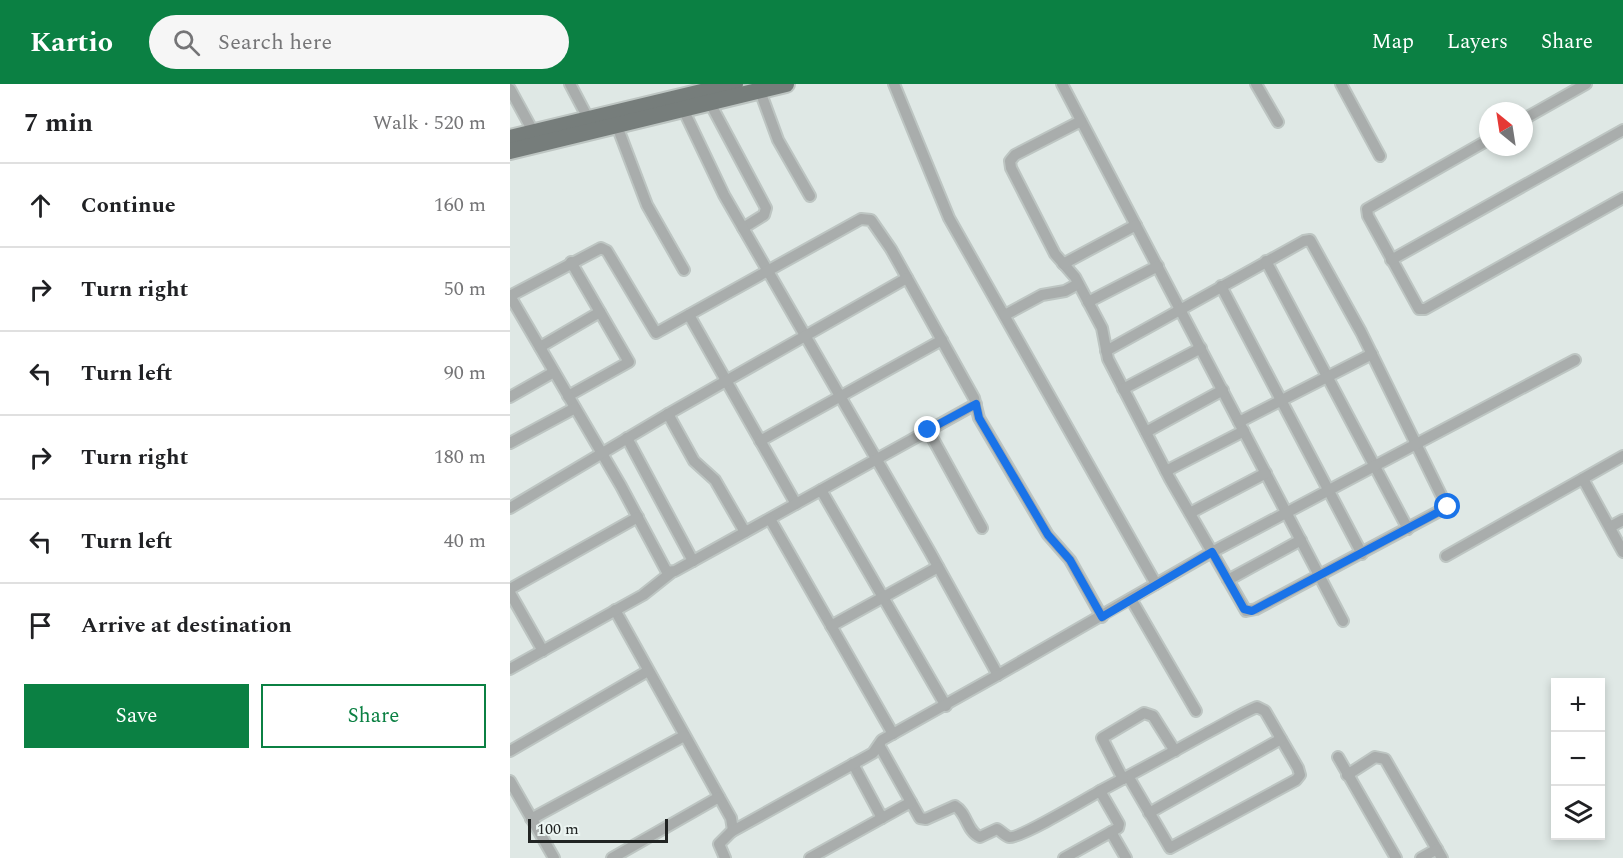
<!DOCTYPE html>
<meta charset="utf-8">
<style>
body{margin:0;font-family:Spectral,serif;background:#f6f6f6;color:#202124}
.controls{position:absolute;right:18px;bottom:18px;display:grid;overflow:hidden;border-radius:0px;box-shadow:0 3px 9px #0003}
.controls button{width:54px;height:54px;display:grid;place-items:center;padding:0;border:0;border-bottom:2px solid #e0e0e0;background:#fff;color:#202124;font:30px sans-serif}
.compass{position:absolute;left:969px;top:18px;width:54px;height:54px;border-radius:50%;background:#fff;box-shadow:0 3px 9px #0003;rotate:330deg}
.scale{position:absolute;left:18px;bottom:15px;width:140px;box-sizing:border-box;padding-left:6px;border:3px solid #212423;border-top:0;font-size:16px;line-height:21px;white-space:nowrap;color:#212423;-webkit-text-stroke:4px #ecf5f2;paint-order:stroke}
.stop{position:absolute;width:18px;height:18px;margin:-14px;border:4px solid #1a73e8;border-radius:50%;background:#fff}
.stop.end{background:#1a73e8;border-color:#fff;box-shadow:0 2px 6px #0008}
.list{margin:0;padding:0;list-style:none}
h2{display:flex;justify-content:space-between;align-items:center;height:78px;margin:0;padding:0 24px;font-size:26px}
h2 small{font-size:20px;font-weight:400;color:#757577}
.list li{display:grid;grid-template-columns:39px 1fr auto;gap:18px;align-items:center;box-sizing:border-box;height:84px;padding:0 24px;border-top:2px solid #e0e0e0}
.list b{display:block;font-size:22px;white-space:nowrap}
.list em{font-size:20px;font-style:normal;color:#757577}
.actions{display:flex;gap:12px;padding:18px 24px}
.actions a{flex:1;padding:14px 0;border:2px solid #0b8043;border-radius:0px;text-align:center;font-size:21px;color:#0b8043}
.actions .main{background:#0b8043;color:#fff}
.icon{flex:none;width:33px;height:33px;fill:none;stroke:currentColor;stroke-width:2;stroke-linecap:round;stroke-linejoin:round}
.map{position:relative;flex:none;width:1113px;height:774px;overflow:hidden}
header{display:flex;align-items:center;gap:36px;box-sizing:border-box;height:84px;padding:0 30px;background:#0b8043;color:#fff}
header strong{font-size:28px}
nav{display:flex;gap:33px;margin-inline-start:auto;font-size:21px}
.search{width:420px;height:54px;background:#f6f6f6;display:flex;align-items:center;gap:15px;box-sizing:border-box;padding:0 21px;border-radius:33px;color:#757577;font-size:22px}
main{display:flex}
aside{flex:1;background:#fff}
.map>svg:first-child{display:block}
</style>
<header>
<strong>Kartio</strong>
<div class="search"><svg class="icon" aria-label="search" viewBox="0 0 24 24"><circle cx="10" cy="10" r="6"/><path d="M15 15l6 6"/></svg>Search here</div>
<nav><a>Map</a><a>Layers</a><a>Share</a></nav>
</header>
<main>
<aside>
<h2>7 min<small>Walk · 520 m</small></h2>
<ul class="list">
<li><svg class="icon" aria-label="ahead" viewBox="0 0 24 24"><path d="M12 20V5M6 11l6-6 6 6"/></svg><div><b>Continue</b></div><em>160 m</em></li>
<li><svg class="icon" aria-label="right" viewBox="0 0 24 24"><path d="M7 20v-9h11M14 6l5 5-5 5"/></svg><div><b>Turn right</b></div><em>50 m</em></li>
<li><svg class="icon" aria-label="left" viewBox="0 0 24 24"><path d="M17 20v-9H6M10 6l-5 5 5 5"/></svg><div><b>Turn left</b></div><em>90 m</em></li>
<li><svg class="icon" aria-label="right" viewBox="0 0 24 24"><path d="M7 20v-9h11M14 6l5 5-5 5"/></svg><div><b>Turn right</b></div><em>180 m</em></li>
<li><svg class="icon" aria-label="left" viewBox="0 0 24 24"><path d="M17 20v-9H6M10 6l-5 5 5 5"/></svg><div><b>Turn left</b></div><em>40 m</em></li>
<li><svg class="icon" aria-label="arrive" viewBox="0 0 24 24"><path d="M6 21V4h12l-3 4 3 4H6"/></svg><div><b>Arrive at destination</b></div></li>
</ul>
<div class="actions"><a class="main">Save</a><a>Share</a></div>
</aside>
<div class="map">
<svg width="1113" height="774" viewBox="0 0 1113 774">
<rect width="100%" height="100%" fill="#dfe8e5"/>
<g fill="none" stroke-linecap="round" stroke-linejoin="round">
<g stroke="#bdc5c2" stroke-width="14">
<g id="minor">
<path d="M 60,0 L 79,36"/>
<path d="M 552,0 L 833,537"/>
<path d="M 746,0 L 768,38"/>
<path d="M 831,0 L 870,72"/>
<path d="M 0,5 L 24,49"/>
<path d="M 250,7 L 268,56 L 300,112"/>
<path d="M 200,19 L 256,124 L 254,131 L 233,144"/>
<path d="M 173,25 L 214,111 L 420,468 L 488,591 L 646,500 L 439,134 L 384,0"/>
<path d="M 1014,35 L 1076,0"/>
<path d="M 571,37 L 505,71 L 500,77 L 501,84 L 545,170 L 565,193 L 592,244 L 598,275 L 660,395 L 736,527 L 746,525 L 937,423 L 851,248 L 800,156 L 794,157 L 596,267"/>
<path d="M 107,42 L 137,121 L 174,186"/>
<path d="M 978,56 L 857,125 L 858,132 L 909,225 L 915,225 L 1113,114"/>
<path d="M 881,176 L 1113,46"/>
<path d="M 756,177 L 898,445"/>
<path d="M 553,180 L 626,141"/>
<path d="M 711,202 L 852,470"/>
<path d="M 578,218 L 648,182"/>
<path d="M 179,231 L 286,420"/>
<path d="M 495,231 L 532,211 L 555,207 L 568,200"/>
<path d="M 30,263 L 90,228"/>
<path d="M 613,305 L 691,264"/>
<path d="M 58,312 L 119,278 L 61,178"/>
<path d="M 0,313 L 44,288"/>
<path d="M 466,320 L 165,487 L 157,488 L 111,402 L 0,212 L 91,164 L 97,167 L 146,249 L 351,135 L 361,136 L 381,165 L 464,314 L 469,334 L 538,451 L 560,476 L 592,533"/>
<path d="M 158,330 L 184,377 L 205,396 L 235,448"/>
<path d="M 729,338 L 862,270"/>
<path d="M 418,346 L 472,444"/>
<path d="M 636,348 L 713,306"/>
<path d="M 117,354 L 183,477"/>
<path d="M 250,357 L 432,256"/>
<path d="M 0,359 L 65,324"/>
<path d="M 656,387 L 734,347"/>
<path d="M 1073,395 L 1113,468"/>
<path d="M 311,406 L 436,622"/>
<path d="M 0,424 L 158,330 L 397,194"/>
<path d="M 680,429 L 756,389"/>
<path d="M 260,435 L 383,650"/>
<path d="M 1100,443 L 1113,436"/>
<path d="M 936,472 L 1113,372"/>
<path d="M 718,496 L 791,456"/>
<path d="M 646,500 L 702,468 L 1065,276"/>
<path d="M 0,505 L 128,433"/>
<path d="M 0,509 L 33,567"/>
<path d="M 621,515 L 686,627"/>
<path d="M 105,526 L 221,734 L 223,746 L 209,760 L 215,774"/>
<path d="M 321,542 L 428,483"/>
<path d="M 0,585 L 133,511 L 162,488"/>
<path d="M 369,661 L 410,734 L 416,735 L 445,722 C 457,729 457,748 470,753 L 487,745 C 491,747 495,752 499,753 C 509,755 576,715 590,707 C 626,688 661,669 697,649 C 713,641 730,630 747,623 L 755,627 L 788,684 L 790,691 L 786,696 L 660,764 L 618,692"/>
<path d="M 0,667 L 138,587"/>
<path d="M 828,673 L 886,774"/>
<path d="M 343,680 L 372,734"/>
<path d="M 837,691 L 865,673 L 875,675 L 932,774"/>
<path d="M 613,695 L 592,654 L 634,629 L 643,632 L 665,667"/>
<path d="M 0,697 L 44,774"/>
<path d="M 639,729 L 771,655"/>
<path d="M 21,735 L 174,652"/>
<path d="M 221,748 L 363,669 L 372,656 L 488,591"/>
<path d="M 601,748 L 616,774"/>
<path d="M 102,774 L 209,713"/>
<path d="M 300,774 L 401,718"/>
<path d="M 554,774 L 608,744 L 609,740 L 590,707"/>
<path d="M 911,774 L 927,765"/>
</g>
</g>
<g stroke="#bdc5c2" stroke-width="20">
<g id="primary">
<path d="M 0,54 L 225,0"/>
<path d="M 0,67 L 276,0"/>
</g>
</g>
<use href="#minor" stroke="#a9adac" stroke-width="10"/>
<use href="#primary" stroke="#767d7b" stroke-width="16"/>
</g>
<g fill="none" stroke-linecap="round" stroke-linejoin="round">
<path stroke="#1a73e8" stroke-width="8" d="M 418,346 L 466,320 L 469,334 L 538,451 L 560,476 L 592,533 L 702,468 L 734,525 L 742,527 L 938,423"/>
</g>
</svg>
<div class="controls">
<button>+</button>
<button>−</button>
<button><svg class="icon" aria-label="layers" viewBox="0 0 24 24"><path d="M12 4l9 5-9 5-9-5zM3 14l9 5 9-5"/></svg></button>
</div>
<svg class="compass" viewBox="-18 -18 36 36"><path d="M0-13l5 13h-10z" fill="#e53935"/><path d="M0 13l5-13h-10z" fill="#757577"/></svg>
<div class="scale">100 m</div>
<div class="stop" style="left:938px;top:423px"></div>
<div class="stop end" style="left:418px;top:346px"></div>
</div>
</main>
